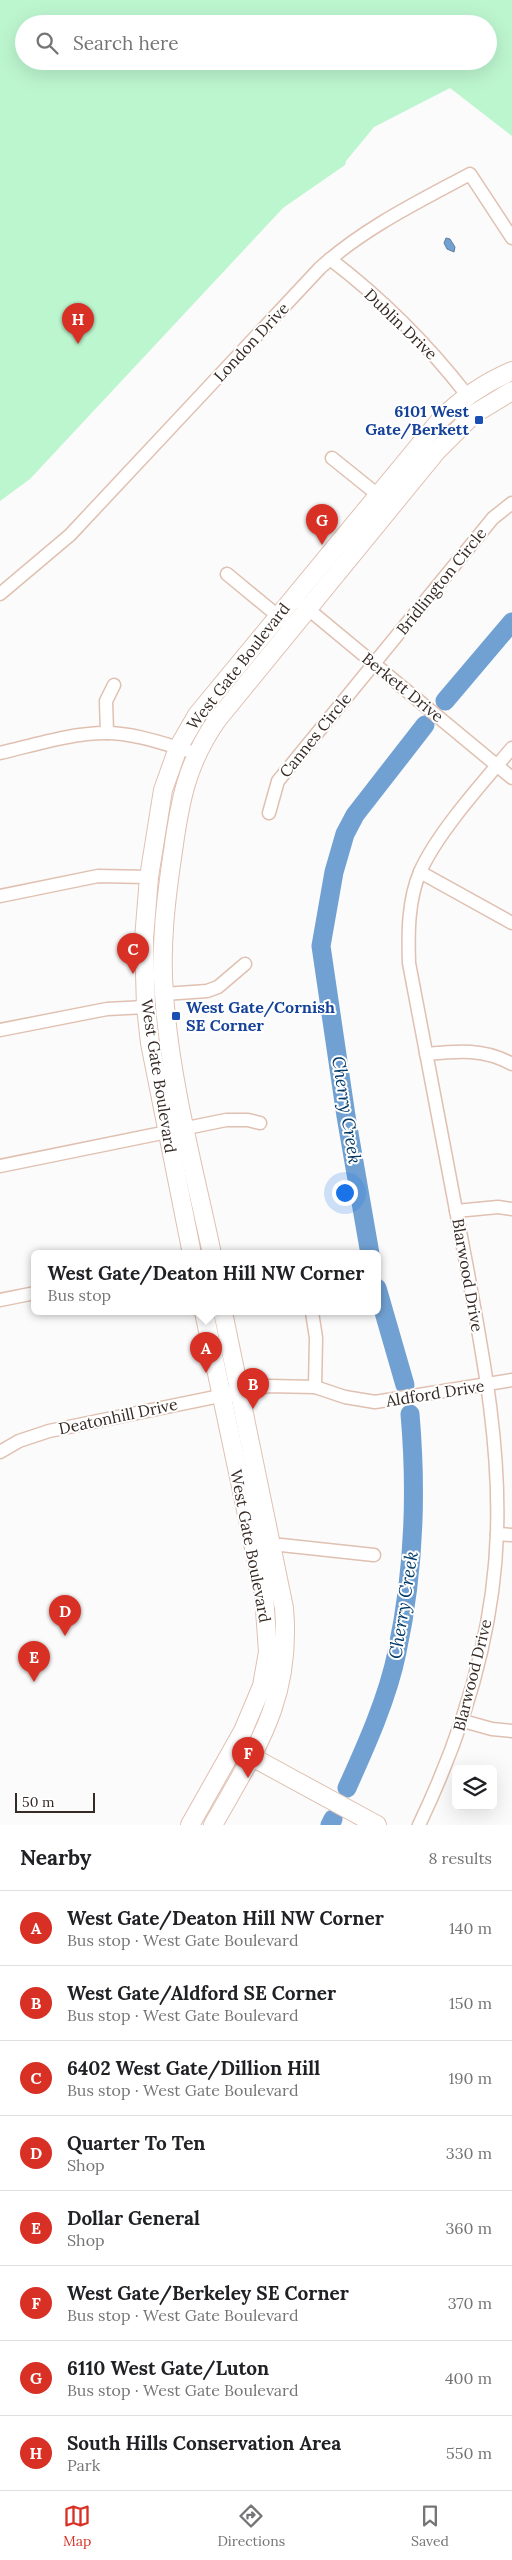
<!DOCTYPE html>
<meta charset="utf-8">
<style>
body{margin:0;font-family:Lora,serif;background:#f2f2f2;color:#202124}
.controls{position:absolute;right:15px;bottom:15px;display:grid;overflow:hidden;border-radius:8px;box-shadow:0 5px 20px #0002}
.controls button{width:45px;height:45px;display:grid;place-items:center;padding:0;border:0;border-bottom:1px solid #e0e0e0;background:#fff;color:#202124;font:25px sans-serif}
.scale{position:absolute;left:15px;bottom:12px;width:80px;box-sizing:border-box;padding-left:5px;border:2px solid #362a24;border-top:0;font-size:14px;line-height:18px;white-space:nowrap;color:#362a24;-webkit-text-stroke:4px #fff;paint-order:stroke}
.you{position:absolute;left:344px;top:1192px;width:18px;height:18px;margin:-12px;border:4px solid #fff;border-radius:50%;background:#1a73e8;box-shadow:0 0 0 8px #1a73e833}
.badge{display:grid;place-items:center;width:32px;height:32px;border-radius:50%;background:#d93025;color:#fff;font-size:16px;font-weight:700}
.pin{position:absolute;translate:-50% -41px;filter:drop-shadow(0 1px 2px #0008)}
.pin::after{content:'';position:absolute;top:26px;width:18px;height:15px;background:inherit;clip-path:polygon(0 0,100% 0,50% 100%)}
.popup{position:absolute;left:31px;top:1250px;width:350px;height:65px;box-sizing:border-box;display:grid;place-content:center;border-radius:8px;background:#fff;filter:drop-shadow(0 1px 4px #0005);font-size:16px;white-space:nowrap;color:#757577}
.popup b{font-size:19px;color:#202124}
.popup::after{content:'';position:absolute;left:50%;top:100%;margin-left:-10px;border:10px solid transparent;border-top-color:#fff}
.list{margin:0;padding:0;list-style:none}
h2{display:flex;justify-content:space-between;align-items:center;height:65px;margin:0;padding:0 20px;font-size:21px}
h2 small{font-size:16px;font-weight:400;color:#757577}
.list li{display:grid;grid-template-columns:32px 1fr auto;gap:15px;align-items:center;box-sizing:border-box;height:75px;padding:0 20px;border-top:1px solid #e0e0e0}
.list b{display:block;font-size:19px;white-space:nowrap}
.list p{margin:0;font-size:16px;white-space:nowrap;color:#757577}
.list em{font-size:16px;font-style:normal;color:#757577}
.icon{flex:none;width:28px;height:28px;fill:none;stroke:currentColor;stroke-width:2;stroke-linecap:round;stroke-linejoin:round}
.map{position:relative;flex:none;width:512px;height:1825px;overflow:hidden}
.search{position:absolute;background:#fff;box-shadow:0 5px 20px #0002;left:15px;right:15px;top:15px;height:55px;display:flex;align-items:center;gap:12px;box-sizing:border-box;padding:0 18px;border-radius:28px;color:#757577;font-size:19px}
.sheet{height:665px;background:#fff}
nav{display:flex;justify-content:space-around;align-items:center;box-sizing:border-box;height:70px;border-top:1px solid #e0e0e0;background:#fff;font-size:14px;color:#757577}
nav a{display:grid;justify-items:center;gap:2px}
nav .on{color:#d93025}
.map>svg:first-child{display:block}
</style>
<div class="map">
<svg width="512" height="1825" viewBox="0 0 512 1825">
<rect width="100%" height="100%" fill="#fafbfa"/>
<path fill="#bcf6cf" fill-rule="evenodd" d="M 0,0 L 512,0 L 512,136 L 450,88 L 374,127 L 346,161 L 345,165 L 283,208 L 30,479 L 0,501 ZM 24,24 L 488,24 L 488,61 L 24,61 Z"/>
<path fill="#71a1d3" stroke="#5f7d9e" d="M 446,238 L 450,239 L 455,247 L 454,252 L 447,249 L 444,243 Z"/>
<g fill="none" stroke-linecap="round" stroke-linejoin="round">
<g stroke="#71a1d3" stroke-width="19">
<path d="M 445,701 L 512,622"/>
<path d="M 370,1254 L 346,1116 L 321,946 L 334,872 L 345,834 L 355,815 L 425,725"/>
<path d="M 377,1288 L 405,1385"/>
<path d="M 347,1788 C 366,1746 388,1697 397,1652 C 414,1573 417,1494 410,1414"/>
<path d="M 330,1825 L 333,1819"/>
</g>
<g stroke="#e0c0b1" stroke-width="15">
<g id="street">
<path d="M 330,259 C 380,297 428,345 467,395"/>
<path d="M 332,458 L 378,495"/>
<path d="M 227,574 L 284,621"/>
<path d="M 0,594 L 70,535 L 320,268 C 364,228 418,202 470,174 L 512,238"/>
<path d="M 302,604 L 512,778"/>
<path d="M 107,733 L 106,701 L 114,685"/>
<path d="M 0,753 C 34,745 71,733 106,733 C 136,733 167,745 196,753"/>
<path d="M 269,813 L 278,781 L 493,518 L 512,503"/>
<path d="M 420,872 L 512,923"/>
<path d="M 0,896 L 98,876 L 149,877"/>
<path d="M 164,994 L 207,991 L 218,987 L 245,964"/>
<path d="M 0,1030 L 107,1009 L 146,1007"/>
<path d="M 426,1054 C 457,1051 484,1048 512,1064"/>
<path d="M 0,1166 L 226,1120 L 248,1120 L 260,1123"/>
<path d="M 456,1211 L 498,1207 L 512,1209"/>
<path d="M 0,1300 L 35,1293"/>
<path d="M 312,1312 L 316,1338 L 315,1387"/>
<path d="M 0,1452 L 19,1441 L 49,1431 L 269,1386 L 315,1387 L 345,1397 L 375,1402 L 512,1380"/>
<path d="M 497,1534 L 512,1535"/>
<path d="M 272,1546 L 281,1545 L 374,1555"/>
<path d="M 463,1721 L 492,1729 L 512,1731"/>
<path d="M 419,1825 C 463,1733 494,1634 497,1532 C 500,1442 483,1356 467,1268 C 448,1166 428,1065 409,963 C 408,933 408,900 420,872 C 437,833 484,781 512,748"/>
</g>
</g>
<g stroke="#e0c0b1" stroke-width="20">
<g id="secondary">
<path d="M 192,1254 L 150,1043 L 146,1007 L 144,939 L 149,877 L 163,790 L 178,748 L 197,715 L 441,419 C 462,398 484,383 512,371"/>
<path d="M 212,1254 C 194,1169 170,1081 164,994 C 160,946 166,898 173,851 C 180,800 187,763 217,720 L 436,452 L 474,414 L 512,391"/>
<path d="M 241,1751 L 377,1825"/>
<path d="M 190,1825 L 243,1731 L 262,1686 L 268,1652 L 264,1595 L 204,1312"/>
<path d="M 213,1825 C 256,1748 292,1700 284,1608 L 223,1312"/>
</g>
</g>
<use href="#street" stroke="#fff" stroke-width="12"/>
<use href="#secondary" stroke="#fff" stroke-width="18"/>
</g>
<g fill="#1a4fb4" stroke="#fff" stroke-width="2">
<rect x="474" y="415" width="10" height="10" rx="2.5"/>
<rect x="171" y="1011" width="10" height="10" rx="2.5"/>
</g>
<g text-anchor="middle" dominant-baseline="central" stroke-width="4" stroke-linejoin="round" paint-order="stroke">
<g font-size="16" fill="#362a24" stroke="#fff">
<text transform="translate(401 324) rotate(44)">Dublin Drive</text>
<text transform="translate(251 342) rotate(-47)">London Drive</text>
<text transform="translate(441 581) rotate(-51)">Bridlington Circle</text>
<text transform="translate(238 666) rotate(-52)">West Gate Boulevard</text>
<text transform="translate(403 687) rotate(39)">Berkett Drive</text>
<text transform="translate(315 735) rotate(-51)">Cannes Circle</text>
<text transform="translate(159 1076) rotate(81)">West Gate Boulevard</text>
<text transform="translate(468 1275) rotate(80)">Blarwood Drive</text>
<text transform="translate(435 1393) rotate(-9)">Aldford Drive</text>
<text transform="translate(118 1416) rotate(-12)">Deatonhill Drive</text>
<text transform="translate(251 1546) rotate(79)">West Gate Boulevard</text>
<text transform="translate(472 1675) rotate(-76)">Blarwood Drive</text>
</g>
<g font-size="16" font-weight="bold" fill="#164399" stroke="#fff" text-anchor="end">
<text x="469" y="411">6101 West<tspan x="469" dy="18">Gate/Berkett</tspan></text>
<text x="186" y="1007" text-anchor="start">West Gate/Cornish<tspan x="186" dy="18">SE Corner</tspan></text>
</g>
<g font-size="18" font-style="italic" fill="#023b6a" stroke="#fff">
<text transform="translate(347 1110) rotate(81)">Cherry Creek</text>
<text transform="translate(403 1605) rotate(-81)">Cherry Creek</text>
</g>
</g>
</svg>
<div class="controls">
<button><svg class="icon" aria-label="layers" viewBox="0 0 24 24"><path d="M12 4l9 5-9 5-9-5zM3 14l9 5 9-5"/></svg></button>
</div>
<div class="scale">50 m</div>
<div class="you"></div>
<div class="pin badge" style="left:206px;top:1373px">A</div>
<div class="popup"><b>West Gate/Deaton Hill NW Corner</b>Bus stop</div>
<div class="pin badge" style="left:253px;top:1409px">B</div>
<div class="pin badge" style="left:133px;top:974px">C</div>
<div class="pin badge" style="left:65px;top:1636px">D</div>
<div class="pin badge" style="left:34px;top:1682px">E</div>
<div class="pin badge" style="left:248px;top:1778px">F</div>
<div class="pin badge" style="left:322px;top:545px">G</div>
<div class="pin badge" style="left:78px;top:344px">H</div>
<div class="search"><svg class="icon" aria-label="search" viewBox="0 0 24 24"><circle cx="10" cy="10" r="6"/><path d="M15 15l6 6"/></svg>Search here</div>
</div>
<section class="sheet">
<h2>Nearby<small>8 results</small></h2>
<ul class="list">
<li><span class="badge">A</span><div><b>West Gate/Deaton Hill NW Corner</b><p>Bus stop · West Gate Boulevard</p></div><em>140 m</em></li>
<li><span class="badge">B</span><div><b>West Gate/Aldford SE Corner</b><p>Bus stop · West Gate Boulevard</p></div><em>150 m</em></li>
<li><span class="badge">C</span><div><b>6402 West Gate/Dillion Hill</b><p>Bus stop · West Gate Boulevard</p></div><em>190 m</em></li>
<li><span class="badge">D</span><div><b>Quarter To Ten</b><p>Shop</p></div><em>330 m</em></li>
<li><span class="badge">E</span><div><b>Dollar General</b><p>Shop</p></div><em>360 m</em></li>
<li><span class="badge">F</span><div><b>West Gate/Berkeley SE Corner</b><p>Bus stop · West Gate Boulevard</p></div><em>370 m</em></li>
<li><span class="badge">G</span><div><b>6110 West Gate/Luton</b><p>Bus stop · West Gate Boulevard</p></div><em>400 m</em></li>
<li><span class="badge">H</span><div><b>South Hills Conservation Area</b><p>Park</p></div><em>550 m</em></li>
</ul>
</section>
<nav>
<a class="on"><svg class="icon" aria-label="map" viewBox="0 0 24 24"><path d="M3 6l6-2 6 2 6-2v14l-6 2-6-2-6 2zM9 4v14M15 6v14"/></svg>Map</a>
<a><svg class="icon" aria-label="directions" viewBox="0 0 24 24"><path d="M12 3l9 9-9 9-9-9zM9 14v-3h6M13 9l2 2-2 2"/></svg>Directions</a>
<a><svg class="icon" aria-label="saved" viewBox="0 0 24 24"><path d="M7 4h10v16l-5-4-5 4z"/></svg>Saved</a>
</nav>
